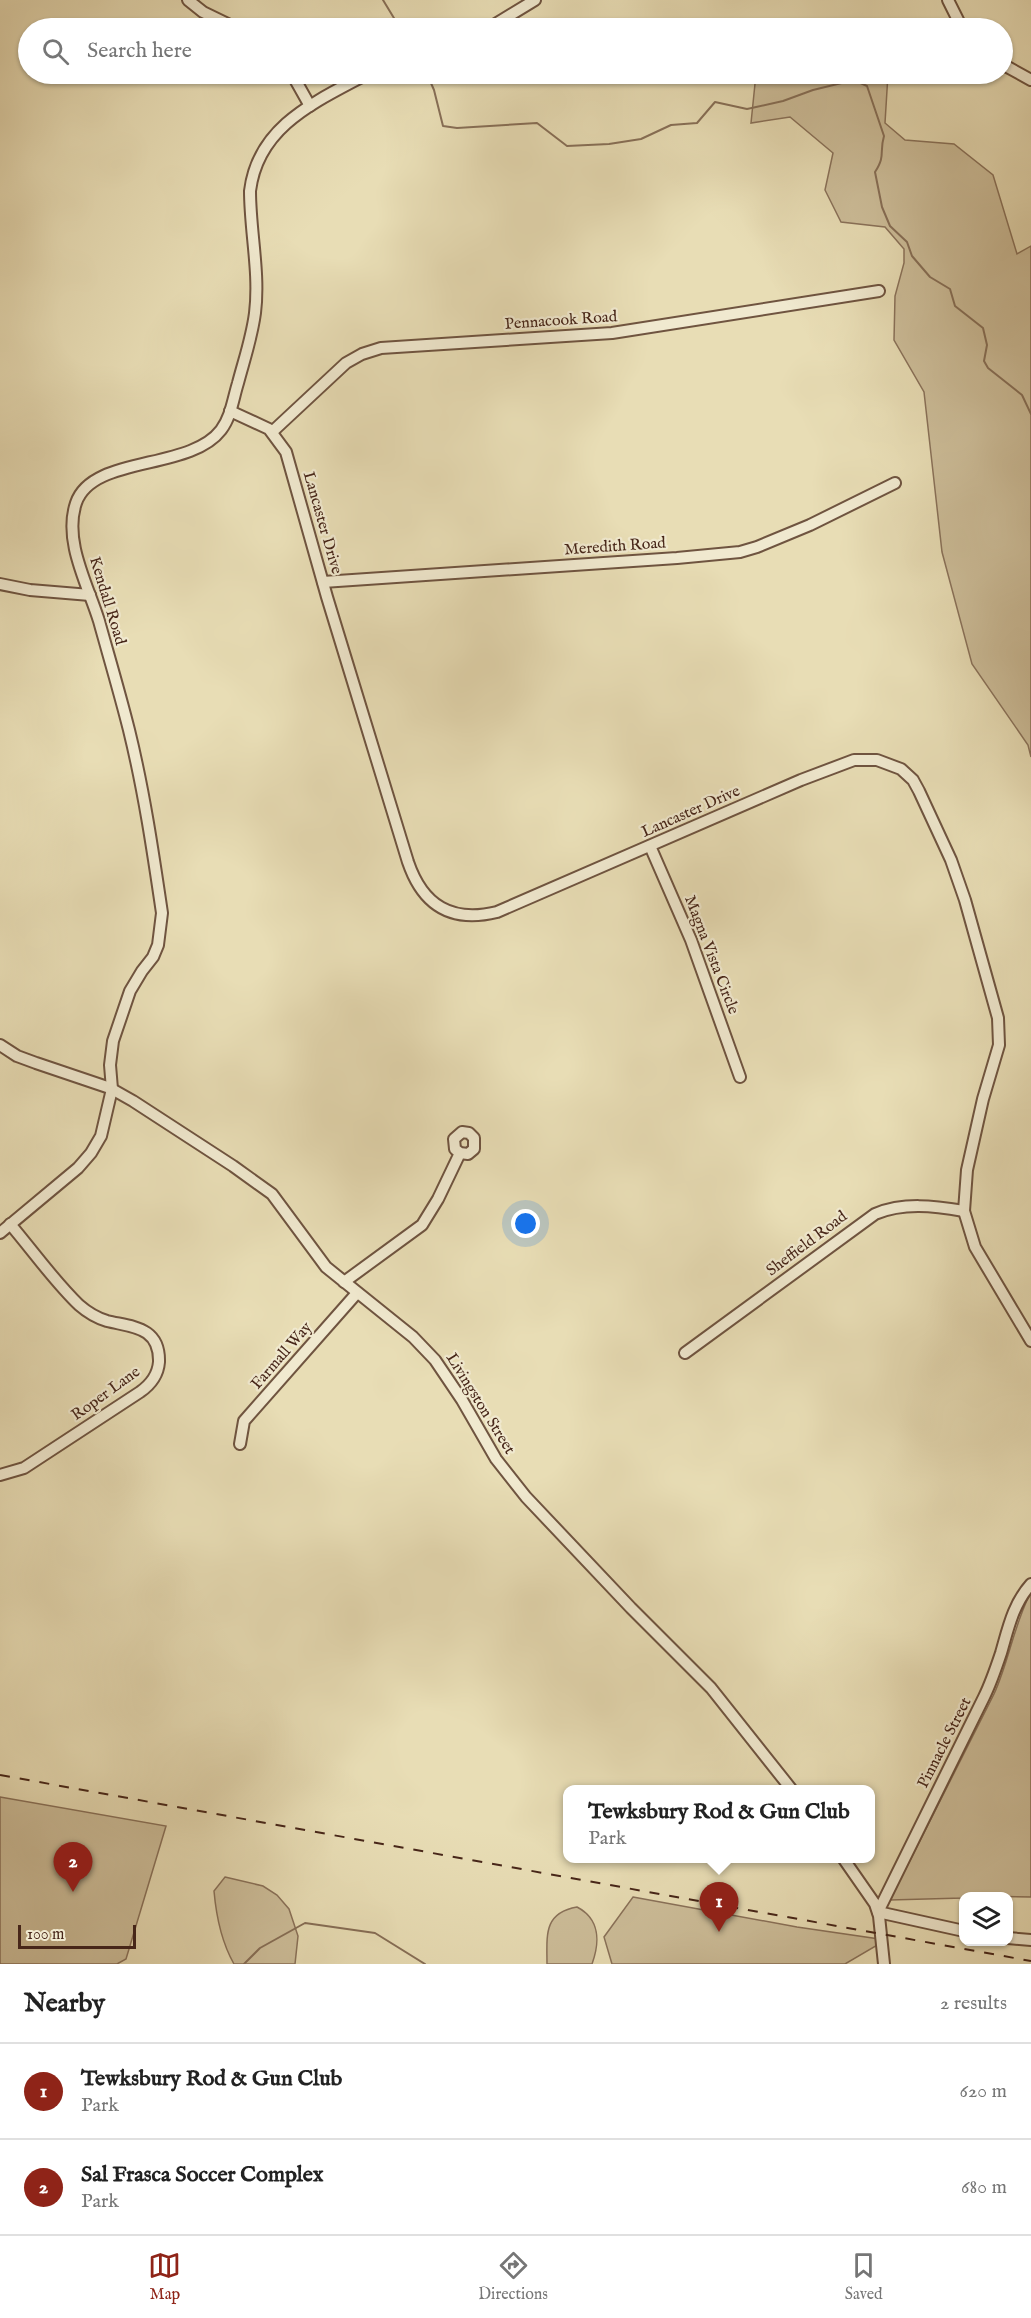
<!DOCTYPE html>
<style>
body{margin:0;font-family:"IM FELL English",serif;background:#f6f6f6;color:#222}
.controls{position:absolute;right:18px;bottom:18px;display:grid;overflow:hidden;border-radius:12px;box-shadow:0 2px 4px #0004}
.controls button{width:54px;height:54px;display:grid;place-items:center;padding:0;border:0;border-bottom:2px solid #e0e0e0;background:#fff;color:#222;font:30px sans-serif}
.scale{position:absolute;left:18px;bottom:15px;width:118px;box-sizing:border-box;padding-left:6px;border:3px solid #472619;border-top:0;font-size:16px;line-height:21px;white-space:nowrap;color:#472619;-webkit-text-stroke:4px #f0e9cf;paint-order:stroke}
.you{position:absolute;left:526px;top:1224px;width:21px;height:21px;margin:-15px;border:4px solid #fff;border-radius:50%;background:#1a73e8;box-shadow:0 0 0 9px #1a73e833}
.badge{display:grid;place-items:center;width:39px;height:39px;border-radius:50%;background:#8f2418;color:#fff;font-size:20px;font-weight:700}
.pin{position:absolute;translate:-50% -50px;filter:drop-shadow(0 2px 3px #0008)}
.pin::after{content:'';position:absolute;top:32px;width:21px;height:18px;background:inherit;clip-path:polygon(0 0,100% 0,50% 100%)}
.popup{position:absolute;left:563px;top:1785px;width:312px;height:78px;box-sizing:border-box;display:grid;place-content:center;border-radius:12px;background:#fff;filter:drop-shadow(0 2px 4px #0005);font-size:20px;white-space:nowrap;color:#767676}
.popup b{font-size:22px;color:#222}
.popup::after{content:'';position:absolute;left:50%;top:100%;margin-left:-12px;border:12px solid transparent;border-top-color:#fff}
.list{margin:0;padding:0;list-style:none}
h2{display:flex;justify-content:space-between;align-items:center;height:78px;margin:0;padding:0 24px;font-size:26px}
h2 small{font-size:20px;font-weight:400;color:#767676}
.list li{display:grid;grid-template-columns:39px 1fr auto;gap:18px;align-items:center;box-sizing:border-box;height:96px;padding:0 24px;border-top:2px solid #e0e0e0}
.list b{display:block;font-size:22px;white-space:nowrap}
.list p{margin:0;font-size:20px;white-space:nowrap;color:#767676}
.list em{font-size:20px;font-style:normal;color:#767676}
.icon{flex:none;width:33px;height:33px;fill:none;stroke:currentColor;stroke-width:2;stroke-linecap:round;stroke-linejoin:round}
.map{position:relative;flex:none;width:1031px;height:1964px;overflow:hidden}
.search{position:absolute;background:#fff;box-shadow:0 2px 4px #0004;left:18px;right:18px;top:18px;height:66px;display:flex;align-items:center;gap:15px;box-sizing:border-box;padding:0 21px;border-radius:33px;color:#767676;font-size:22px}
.sheet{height:270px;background:#fff}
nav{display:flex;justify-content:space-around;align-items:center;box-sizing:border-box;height:84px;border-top:2px solid #e0e0e0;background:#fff;font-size:16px;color:#767676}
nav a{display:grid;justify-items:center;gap:3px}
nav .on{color:#8f2418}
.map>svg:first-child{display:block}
</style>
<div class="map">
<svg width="1031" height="1964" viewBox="0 0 1031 1964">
<rect width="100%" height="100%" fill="#e8ddb5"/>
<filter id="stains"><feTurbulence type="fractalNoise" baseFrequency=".00333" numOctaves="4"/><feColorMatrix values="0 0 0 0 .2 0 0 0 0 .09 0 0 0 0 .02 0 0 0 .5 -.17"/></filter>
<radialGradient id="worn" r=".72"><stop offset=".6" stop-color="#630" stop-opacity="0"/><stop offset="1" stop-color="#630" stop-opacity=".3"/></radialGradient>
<g fill="#cdbe9a" stroke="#8a725a" stroke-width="1.5">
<path d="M 756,74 L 888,74 L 885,123 L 905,140 L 954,144 L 993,175 L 1017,254 L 1031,246 L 1031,757 L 1028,745 L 972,664 L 942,552 L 924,392 L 894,340 L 895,296 L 904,263 L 904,249 L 885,227 L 841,222 L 825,190 L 833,153 L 790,117 L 751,123 Z"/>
<path d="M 1031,1592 L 1031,1897 L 964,1896 L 963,1898 L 890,1900 L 994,1694 C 1009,1661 1014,1624 1031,1592 Z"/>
<path d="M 0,1797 L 166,1826 L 126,1959 L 117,1964 L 0,1964 Z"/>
<path d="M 225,1877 L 263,1886 L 277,1895 L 289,1909 L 298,1936 L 295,1964 L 234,1964 C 222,1943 216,1914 214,1891 Z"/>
<path d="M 633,1897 L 797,1927 L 886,1940 L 845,1964 L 612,1964 L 604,1937 Z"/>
<path d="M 577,1907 C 600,1919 600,1942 592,1964 L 547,1964 C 547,1936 543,1913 577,1907 Z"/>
</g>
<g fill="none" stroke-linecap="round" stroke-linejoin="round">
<g stroke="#876f57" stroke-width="2">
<path d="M 383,0 L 400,28"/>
<path d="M 427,74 L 434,90 L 443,126 L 457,128 L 537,123 L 567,146 L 609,144 L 641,139 L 671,125 L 697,123 L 715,102 L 747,109 L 783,101 L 813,90 L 854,80 L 867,86 L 884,136 C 879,153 886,155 875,172 L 882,207 L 890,226 L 907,242 L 912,256 L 930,277 L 950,289 L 955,306 L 983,328 L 987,345 L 984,361 L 988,368 L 1022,395 L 1031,414"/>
<path d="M 244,1964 L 260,1948 L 305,1923 L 375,1933 L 425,1964"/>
</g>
<g stroke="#6f5440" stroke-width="14">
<g id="minor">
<path d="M 188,0 L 203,12 L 236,28"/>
<path d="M 948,0 L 962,28"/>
<path d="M 489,28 L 535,0"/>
<path d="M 1002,64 L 1031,80"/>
<path d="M 292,74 L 310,106"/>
<path d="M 230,411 L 269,429 L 286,452 L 327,597 L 408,862 C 423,906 452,923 497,912 L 801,780 L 854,760 L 877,760 L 901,769 L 913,780 L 919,791 L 951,860 L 965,900 L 998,1018 L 999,1045 L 983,1099 L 967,1170 L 964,1211 L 975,1247 L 1031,1341"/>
<path d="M 272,432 L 346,363 L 362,354 L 381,348 L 612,333 L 879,291"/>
<path d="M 323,582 L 677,558 L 740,552 L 757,547 L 810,525 L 895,483"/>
<path d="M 0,584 L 30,590 L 90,595"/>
<path d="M 650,846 L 691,940 L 740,1077"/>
<path d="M 0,1045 L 17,1056 L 36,1063 L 110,1088 L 133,1101 L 233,1166 L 272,1194 L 326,1267 L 413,1337 L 435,1360 L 462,1400 L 496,1459 L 526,1497 L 631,1608 L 711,1688 L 792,1790"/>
<path d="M 0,1233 L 78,1168 L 91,1153 L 101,1136 L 112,1089 L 110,1065 L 113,1041 L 130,991 L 142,971 L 153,957 L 158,945 L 162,913 C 153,852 144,791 129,730 C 120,694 109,657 99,621 C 88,585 63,541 76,503 C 92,455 190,471 221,430 C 231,417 233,399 238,383 C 244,360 252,337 255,313 C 260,273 250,231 250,191 C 258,126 315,102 367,74"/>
<path d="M 344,1282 L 422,1225 L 438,1199 L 460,1153 L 468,1154 L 474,1149 L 474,1138 L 469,1133 L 462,1132 L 454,1139 L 455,1149 L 460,1153"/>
<path d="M 685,1353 L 875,1214 C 904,1202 934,1206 964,1211"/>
<path d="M 240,1444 L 244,1421 L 357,1293"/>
<path d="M 0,1475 L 24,1468 L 140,1392 C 150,1385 158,1375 159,1362 C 160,1326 131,1327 107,1321 C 97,1318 87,1312 79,1305 C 54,1281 33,1251 10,1224"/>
<path d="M 843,1858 L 875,1904 L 879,1916 L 884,1964"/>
<path d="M 964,1931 L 878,1912 L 984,1697 C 991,1683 996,1668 1001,1653 C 1008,1629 1013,1604 1031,1584"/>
<path d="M 1008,1938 L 1031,1940"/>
</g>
</g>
<use href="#minor" stroke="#f0e9cf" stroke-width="10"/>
<path stroke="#472619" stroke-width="2" stroke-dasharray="10 10" stroke-linecap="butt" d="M 0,1775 L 1031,1961"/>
</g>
<g text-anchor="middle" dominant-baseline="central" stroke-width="4.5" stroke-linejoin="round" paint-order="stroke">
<g font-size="16" fill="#472619" stroke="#f0e9cf">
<text transform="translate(561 321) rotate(-4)">Pennacook Road</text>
<text transform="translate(322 523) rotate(74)">Lancaster Drive</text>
<text transform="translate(615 547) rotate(-4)">Meredith Road</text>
<text transform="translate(107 601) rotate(73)">Kendall Road</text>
<text transform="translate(691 812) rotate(-24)">Lancaster Drive</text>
<text transform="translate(711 955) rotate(69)">Magna Vista Circle</text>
<text transform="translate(807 1244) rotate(-37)">Sheffield Road</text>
<text transform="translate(282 1356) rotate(-49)">Farmall Way</text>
<text transform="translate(106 1394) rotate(-36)">Roper Lane</text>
<text transform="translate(480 1404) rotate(58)">Livingston Street</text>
<text transform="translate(945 1743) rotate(-63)">Pinnacle Street</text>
</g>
</g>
<rect width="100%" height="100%" filter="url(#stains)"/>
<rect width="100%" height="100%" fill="url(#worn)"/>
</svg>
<div class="controls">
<button><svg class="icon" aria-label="layers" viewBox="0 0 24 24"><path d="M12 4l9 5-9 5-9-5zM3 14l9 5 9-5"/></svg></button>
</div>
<div class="scale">100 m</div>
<div class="you"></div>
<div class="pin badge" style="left:719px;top:1932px">1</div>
<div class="popup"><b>Tewksbury Rod &amp; Gun Club</b>Park</div>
<div class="pin badge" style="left:73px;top:1892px">2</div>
<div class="search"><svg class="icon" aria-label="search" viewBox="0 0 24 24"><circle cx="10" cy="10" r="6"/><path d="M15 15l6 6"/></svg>Search here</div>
</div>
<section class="sheet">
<h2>Nearby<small>2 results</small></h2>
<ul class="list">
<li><span class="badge">1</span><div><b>Tewksbury Rod &amp; Gun Club</b><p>Park</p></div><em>620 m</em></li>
<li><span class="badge">2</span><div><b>Sal Frasca Soccer Complex</b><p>Park</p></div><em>680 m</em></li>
</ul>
</section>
<nav>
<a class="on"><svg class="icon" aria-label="map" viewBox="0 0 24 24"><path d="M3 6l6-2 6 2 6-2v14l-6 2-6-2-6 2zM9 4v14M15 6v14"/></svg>Map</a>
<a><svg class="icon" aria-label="directions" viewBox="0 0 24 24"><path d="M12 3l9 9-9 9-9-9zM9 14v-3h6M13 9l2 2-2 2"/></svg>Directions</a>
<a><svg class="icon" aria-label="saved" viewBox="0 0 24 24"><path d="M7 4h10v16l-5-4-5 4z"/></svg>Saved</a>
</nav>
